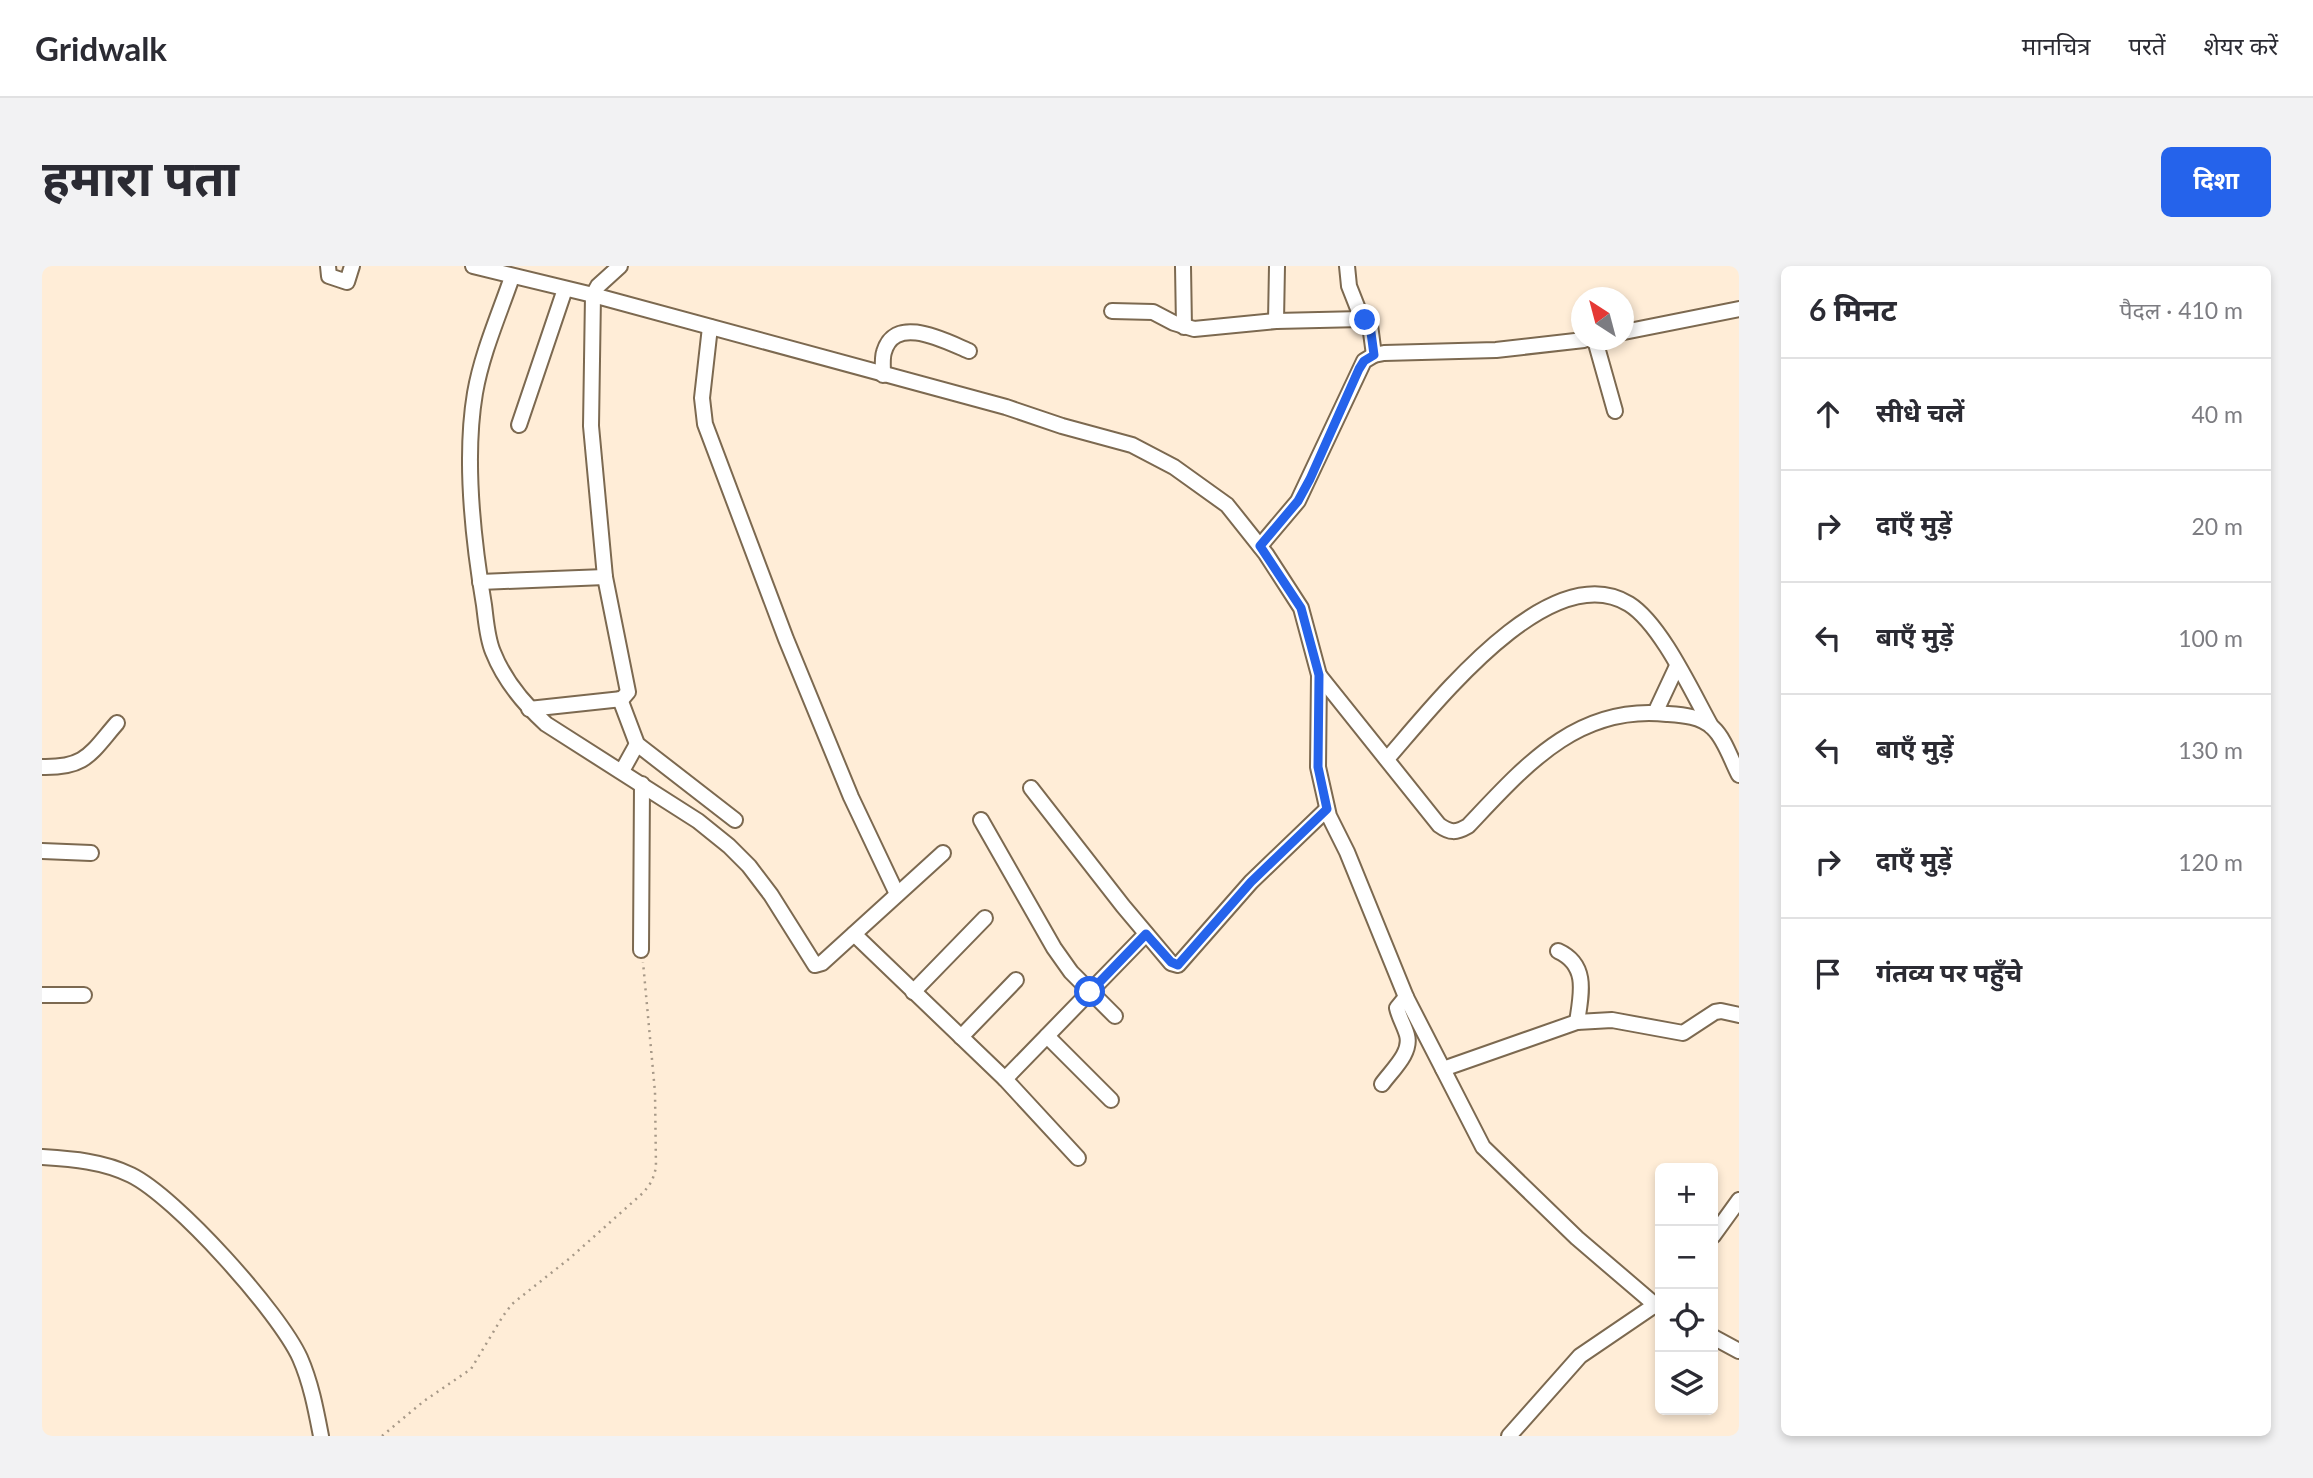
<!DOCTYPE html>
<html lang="hi">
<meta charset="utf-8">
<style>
body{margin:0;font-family:Lato,"Noto Sans Devanagari",sans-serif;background:#f2f2f3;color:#2b2b33}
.controls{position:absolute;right:21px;bottom:21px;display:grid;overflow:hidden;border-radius:10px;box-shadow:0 4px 10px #0003}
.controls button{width:63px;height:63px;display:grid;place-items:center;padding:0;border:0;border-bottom:2px solid #e1e1e2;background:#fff;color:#2b2b33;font:35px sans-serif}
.compass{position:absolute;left:1529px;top:21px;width:63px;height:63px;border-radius:50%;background:#fff;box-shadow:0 4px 10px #0003;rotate:324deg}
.stop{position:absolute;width:21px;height:21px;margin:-16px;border:5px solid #2563eb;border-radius:50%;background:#fff}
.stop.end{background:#2563eb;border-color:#fff;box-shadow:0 2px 7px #0008}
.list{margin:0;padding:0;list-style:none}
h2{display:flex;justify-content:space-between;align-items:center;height:91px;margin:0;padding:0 28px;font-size:30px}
h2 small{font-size:23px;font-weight:400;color:#7c7c81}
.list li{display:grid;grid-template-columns:46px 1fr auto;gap:21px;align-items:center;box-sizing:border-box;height:112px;padding:0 28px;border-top:2px solid #e1e1e2}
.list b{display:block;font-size:26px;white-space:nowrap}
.list em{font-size:23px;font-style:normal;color:#7c7c81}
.icon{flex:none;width:38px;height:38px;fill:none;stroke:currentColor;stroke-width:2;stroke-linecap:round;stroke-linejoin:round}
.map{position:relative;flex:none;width:1697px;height:1170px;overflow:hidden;border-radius:10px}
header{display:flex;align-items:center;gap:42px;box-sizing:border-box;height:98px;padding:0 35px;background:#fff;border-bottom:2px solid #e1e1e2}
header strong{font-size:33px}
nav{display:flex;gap:38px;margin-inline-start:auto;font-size:24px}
.intro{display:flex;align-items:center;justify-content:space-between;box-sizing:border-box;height:168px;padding:0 42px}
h1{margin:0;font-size:49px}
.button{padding:18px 32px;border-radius:10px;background:#2563eb;color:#fff;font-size:24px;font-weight:700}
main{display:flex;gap:42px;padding:0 42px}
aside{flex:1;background:#fff;border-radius:10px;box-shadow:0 4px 10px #0003}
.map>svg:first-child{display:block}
</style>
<header>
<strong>Gridwalk</strong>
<nav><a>मानचित्र</a><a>परतें</a><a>शेयर करें</a></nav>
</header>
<div class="intro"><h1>हमारा पता</h1><a class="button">दिशा</a></div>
<main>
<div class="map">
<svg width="1697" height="1170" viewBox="0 0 1697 1170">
<rect width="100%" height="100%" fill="#ffedd7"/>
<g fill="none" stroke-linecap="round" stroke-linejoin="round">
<g stroke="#7c6950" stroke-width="18">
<g id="minor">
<path d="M 286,0 L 287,10 L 305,16 L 310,0"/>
<path d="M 431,0 L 551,29 L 964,141 L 1020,160 L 1090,179 L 1132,201 L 1185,239 L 1224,288 L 1259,342 L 1277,409 L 1276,501 L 1287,550 L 1305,586 L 1364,731 L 1441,881 L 1535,972 L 1618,1043"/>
<path d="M 1141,0 L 1142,61"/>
<path d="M 1305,0 L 1307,20 L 1320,53"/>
<path d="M 470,11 C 457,49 440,87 433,127 C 422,192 431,274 442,339 C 444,354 445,372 451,386 C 462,414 482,438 504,458 L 656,555 L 687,580 L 707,600 L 729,629 L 773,699 L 780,697 L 901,587"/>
<path d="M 1070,45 L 1111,46 L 1132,57 L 1152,63 L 1234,55 L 1320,53 L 1328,59 L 1332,89"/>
<path d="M 1234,55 L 1235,0"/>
<path d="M 668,61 L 660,132 L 663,158 L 744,373 L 809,531 L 855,628"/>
<path d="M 1582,66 L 1697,43"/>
<path d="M 1553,74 L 1573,145"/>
<path d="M 841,109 C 841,102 840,92 842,86 C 853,47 905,76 927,85"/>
<path d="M 477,159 L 523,23"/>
<path d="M 1218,280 L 1256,235 L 1322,95 L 1332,89 L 1342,87 L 1454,84 L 1542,74"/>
<path d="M 438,316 L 563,311"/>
<path d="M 1277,409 L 1397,559 C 1408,567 1414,567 1426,560 C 1482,501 1535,438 1625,448 C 1640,449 1659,450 1671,462 C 1683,473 1689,494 1697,509"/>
<path d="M 578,433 L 595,478 L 693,554"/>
<path d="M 487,443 L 580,433 L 586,426 L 563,311 L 549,160 L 551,29 L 556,20 L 578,0"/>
<path d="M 1613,447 L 1635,400"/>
<path d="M 1345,493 C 1391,441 1507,289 1587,338 C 1619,358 1650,426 1669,460"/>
<path d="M 0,501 C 44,502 48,488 75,457"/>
<path d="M 580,505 L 595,478"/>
<path d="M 989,522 L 1081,640 L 1129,697 L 1136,699 L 1209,616 L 1285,543"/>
<path d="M 939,554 L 1012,682 L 1029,706 L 1073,750"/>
<path d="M 0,585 L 49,587"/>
<path d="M 812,668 L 963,813 L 1036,892"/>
<path d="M 599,684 L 600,518"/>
<path d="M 1516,685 C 1547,699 1539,729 1535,756"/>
<path d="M 871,726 L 943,652"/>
<path d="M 0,729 L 42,729"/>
<path d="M 1005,770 L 1069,834"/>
<path d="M 919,771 L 974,714"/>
<path d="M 1401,803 L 1535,756 L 1570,754 L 1641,767 L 1673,746 L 1679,745 L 1697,749"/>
<path d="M 963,813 L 1104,668"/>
<path d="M 1340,818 C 1350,804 1370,787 1365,769 C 1362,759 1357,751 1355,742 L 1364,731"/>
<path d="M 0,891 C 30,893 61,895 89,909 C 134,931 237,1046 258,1092 C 269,1117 274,1144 279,1170"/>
<path d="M 1671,970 L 1697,934"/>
<path d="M 1671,1071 L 1697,1085"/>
<path d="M 1467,1170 L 1538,1090 L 1613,1039"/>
</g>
</g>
<path stroke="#a79988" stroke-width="2.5" stroke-dasharray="2 5" stroke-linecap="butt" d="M 340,1170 L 382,1135 L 429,1103 L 461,1050 L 470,1038 L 528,992 L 602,926 L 610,915 L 614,902 L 613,826 L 601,696"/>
<use href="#minor" stroke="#fff" stroke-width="14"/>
</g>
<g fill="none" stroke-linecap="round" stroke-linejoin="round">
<path stroke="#2563eb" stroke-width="9" d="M 1048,726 L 1104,668 L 1129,696 L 1136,699 L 1209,616 L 1285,543 L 1276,501 L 1277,409 L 1259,342 L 1218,280 L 1256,235 L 1268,213 L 1317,103 L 1322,95 L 1332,89 L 1328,59 L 1323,54"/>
</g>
</svg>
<div class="controls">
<button>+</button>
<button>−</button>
<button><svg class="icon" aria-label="locate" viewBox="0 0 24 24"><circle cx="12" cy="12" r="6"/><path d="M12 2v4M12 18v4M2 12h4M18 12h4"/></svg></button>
<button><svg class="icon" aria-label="layers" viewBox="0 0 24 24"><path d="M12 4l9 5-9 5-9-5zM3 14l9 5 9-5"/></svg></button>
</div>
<svg class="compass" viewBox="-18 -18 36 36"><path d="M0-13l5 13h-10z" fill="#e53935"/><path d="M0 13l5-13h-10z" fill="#7c7c81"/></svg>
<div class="stop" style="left:1048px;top:726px"></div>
<div class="stop end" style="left:1323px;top:54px"></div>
</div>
<aside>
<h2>6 मिनट<small>पैदल · 410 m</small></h2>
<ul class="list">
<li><svg class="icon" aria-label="ahead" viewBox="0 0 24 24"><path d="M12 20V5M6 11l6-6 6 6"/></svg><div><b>सीधे चलें</b></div><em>40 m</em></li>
<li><svg class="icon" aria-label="right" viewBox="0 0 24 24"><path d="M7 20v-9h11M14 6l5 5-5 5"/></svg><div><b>दाएँ मुड़ें</b></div><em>20 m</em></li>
<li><svg class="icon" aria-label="left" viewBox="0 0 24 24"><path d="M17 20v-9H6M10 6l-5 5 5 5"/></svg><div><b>बाएँ मुड़ें</b></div><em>100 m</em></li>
<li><svg class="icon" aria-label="left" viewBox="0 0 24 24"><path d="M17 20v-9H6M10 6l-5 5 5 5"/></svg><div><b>बाएँ मुड़ें</b></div><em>130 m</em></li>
<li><svg class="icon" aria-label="right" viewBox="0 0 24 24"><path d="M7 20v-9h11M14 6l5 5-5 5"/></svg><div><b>दाएँ मुड़ें</b></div><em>120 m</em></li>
<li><svg class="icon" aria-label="arrive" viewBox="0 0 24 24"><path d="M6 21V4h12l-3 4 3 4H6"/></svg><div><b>गंतव्य पर पहुँचे</b></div></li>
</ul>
</aside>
</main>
